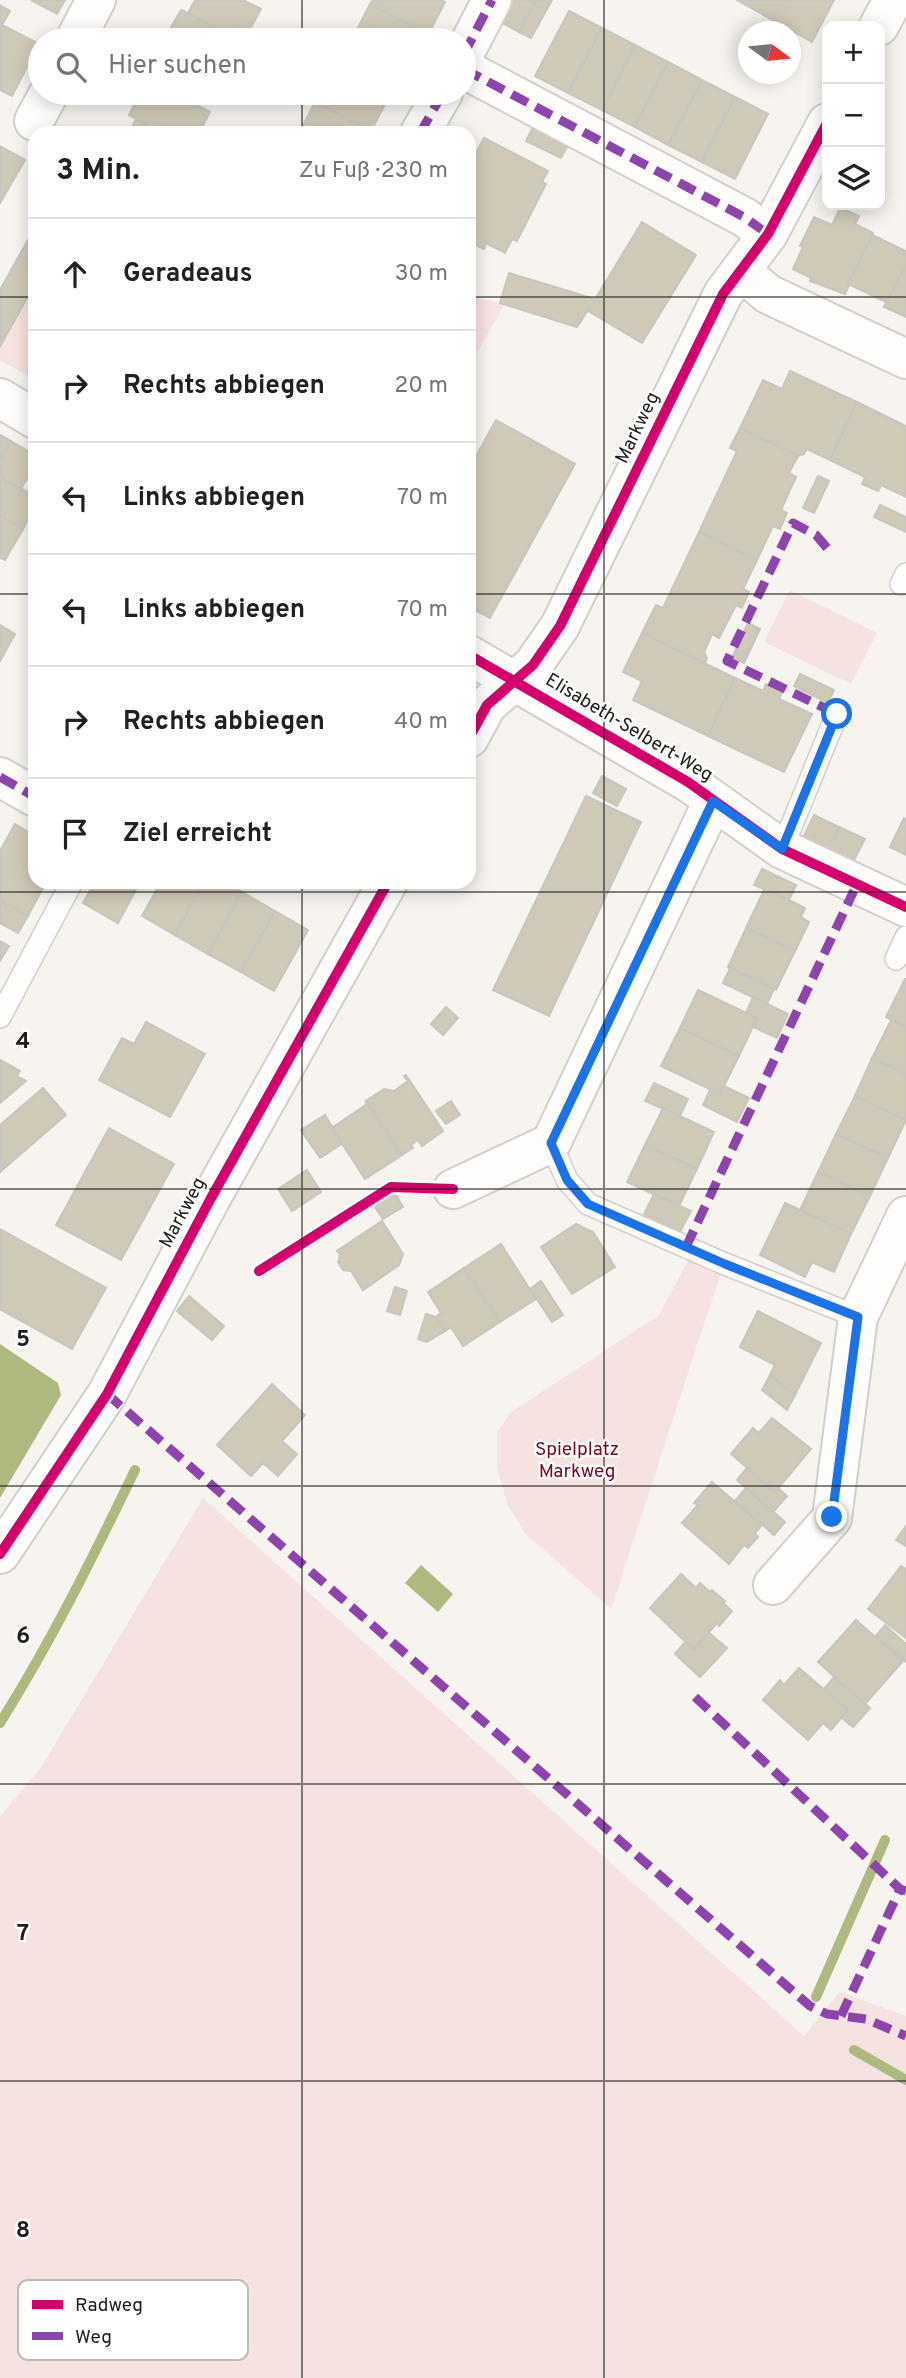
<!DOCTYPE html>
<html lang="de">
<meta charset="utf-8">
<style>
body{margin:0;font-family:Overpass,sans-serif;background:#f6f6f6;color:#202124}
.controls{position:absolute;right:21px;top:21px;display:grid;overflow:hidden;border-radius:14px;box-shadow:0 4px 18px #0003}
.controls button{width:63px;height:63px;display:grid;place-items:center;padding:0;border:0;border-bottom:2px solid #e0e0e0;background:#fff;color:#202124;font:35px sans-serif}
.compass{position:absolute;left:738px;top:21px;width:63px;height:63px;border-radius:50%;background:#fff;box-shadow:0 4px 18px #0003;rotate:105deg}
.stop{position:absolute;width:21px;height:21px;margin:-16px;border:5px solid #1a73e8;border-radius:50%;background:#fff}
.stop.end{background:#1a73e8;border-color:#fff;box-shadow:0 2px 7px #0008}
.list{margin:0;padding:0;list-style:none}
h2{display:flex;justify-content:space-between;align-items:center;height:91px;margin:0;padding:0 28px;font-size:30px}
h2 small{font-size:23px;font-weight:400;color:#757577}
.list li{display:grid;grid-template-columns:46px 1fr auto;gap:21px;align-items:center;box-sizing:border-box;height:112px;padding:0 28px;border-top:2px solid #e0e0e0}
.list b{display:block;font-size:26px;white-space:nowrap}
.list em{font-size:23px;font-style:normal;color:#757577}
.icon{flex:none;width:38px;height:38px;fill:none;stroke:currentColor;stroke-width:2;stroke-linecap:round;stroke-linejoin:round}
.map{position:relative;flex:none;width:906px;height:2378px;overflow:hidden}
.search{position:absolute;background:#fff;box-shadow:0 4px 18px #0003;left:28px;top:28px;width:448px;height:77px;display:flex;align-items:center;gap:18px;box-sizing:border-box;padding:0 24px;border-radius:38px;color:#757577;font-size:26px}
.panel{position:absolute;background:#fff;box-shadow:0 4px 18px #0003;left:28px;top:126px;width:448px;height:763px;border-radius:21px}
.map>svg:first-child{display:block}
</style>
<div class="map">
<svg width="906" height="2378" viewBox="0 0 906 2378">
<rect width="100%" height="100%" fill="#f7f3ee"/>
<g fill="#f6e2e0">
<path d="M 35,288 L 35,380 L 0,360 L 0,350 Z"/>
<path d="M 469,295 L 504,305 L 469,367 Z"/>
<path d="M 790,590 L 877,633 L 851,684 L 764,642 Z"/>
<path d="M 688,1261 L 720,1275 L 611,1609 L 525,1533 L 507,1504 L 497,1467 L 497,1433 L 510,1413 L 659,1315 Z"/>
<path d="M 203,1498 L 804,2036 L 840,1992 L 906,2016 L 906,2378 L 0,2378 L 0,1816 L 40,1769 Z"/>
</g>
<g fill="#adb97f">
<path d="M 0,1344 L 58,1383 L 61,1395 L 0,1498 Z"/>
<path d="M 421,1565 L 453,1594 L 438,1612 L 405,1583 Z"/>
</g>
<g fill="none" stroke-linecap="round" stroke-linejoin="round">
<g stroke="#adb97f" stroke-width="10">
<path d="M 0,1723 C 51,1642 93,1557 135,1470"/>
<path d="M 816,1997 L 885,1840"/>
<path d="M 854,2050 L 906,2080"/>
</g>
</g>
<g fill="#cfc9b7" stroke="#c7c5c0" stroke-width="2">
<path d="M 31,0 L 65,0 L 57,14 Z"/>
<path d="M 195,0 L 243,0 L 261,9 L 244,40 L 238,40 L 188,13 Z"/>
<path d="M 373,0 L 440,0 L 445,2 L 428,35 L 370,4 Z"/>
<path d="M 505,0 L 536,0 L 519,32 L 495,19 Z"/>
<path d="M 536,0 L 552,0 L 531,38 L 519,32 Z"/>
<path d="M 737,0 L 834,0 L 812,42 Z"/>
<path d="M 370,4 L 428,35 L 425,40 L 358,40 L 353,37 Z"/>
<path d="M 0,5 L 10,11 L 2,25 L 0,24 Z"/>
<path d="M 181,10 L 188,13 L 238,40 L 164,40 Z"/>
<path d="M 569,11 L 602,28 L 568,93 L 535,76 Z"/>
<path d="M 0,24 L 39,44 L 12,96 L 0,90 Z"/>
<path d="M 602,28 L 635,45 L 602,110 L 568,93 Z"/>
<path d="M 635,45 L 668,62 L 635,127 L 602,110 Z"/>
<path d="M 668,62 L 702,80 L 668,145 L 635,127 Z"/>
<path d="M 702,80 L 735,97 L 702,162 L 668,145 Z"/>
<path d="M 140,93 L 174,93 L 210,112 L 199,133 L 162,133 L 129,115 Z"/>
<path d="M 320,93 L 381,93 L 389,97 L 371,131 L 315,102 Z"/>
<path d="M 735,97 L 768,114 L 735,179 L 702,162 Z"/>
<path d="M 315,102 L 371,131 L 374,133 L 299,133 Z"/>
<path d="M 136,119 L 162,133 L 129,133 Z"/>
<path d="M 534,125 L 569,143 L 561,158 L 526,141 Z"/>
<path d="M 484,138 L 548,171 L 542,182 L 546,184 L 517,241 L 512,239 L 505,253 L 486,243 L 484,249 L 469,242 L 469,167 Z"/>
<path d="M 0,146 L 25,160 L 0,203 Z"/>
<path d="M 840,208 L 859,216 L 855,224 L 873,233 L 845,294 L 810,281 L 811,278 L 793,269 L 803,247 L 800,246 L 814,217 L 832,225 Z"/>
<path d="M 642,222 L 696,255 L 642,343 L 588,311 Z"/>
<path d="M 35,227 L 35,248 L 31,245 L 24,258 L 35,265 L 35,284 L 1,345 L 0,290 Z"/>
<path d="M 872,235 L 906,251 L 906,264 L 888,303 L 848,284 Z"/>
<path d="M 31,245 L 35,248 L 35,265 L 24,258 Z"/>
<path d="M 906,264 L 906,317 L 884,307 Z"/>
<path d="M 509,273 L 595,299 L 577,327 L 500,303 Z"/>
<path d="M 790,371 L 857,402 L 830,460 L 807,449 L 804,454 L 798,456 L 740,428 L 763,380 L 782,389 Z"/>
<path d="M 857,402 L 906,426 L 906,497 L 881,485 L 878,491 L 862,484 L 865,477 L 830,460 Z"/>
<path d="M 496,420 L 575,464 L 490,618 L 469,607 L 469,469 Z"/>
<path d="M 740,428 L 798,456 L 789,473 L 796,477 L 781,510 L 787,513 L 780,529 L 773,526 L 757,560 L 699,532 L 737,451 L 730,448 Z"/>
<path d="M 0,435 L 11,441 L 0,461 Z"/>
<path d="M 11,441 L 35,455 L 35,465 L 21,489 L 0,477 L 0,461 Z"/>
<path d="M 818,476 L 829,481 L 814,513 L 803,508 Z"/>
<path d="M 0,477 L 35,496 L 35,507 L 23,529 L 0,516 Z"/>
<path d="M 880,505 L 906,517 L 906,532 L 874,517 Z"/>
<path d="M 0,516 L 23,529 L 5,560 L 0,558 Z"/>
<path d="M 699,532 L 757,560 L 743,589 L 749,592 L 742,608 L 736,605 L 719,638 L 712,634 L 704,652 L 707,658 L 705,663 L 642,633 L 656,605 L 663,608 Z"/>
<path d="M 748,623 L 760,629 L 744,663 L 732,658 Z"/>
<path d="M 0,625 L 15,634 L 0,661 Z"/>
<path d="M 642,633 L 735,678 L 708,736 L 633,700 L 642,681 L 623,672 Z"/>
<path d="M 800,674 L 834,690 L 828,703 L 794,686 Z"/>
<path d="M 735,678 L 763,691 L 766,684 L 782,692 L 779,699 L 812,714 L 784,772 L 708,736 Z"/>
<path d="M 602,776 L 626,789 L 617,806 L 593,793 Z"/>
<path d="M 586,796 L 641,822 L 549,1016 L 493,990 Z"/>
<path d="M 814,815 L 839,827 L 827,852 L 802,840 Z"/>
<path d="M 904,818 L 906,819 L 906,855 L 890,847 Z"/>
<path d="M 15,824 L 35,836 L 35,882 L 46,882 L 28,916 L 0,901 L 0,851 Z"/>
<path d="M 839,827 L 865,839 L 852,864 L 827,852 Z"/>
<path d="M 762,869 L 796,885 L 789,900 L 754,885 Z"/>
<path d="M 95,882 L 140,882 L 118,923 L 83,903 Z"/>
<path d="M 161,882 L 204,882 L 175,935 L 142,916 Z"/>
<path d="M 204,882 L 224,882 L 242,892 L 208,954 L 175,935 Z"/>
<path d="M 765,888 L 805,908 L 801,917 L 809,922 L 795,951 L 746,928 Z"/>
<path d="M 242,892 L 275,911 L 241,972 L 208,954 Z"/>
<path d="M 0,901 L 28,916 L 18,933 L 0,923 Z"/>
<path d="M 275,911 L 308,930 L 274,991 L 241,972 Z"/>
<path d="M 746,928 L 795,951 L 776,990 L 728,967 Z"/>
<path d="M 0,941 L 9,946 L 0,961 Z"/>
<path d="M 730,968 L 774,989 L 767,1004 L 723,983 Z"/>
<path d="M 905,979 L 906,979 L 906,1027 L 886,1017 Z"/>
<path d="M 698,990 L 757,1018 L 739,1056 L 680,1028 Z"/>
<path d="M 753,997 L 788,1014 L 777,1038 L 753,1027 L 757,1018 L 746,1013 Z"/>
<path d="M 446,1007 L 458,1018 L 443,1035 L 431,1024 Z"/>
<path d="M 891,1020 L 906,1027 L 906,1074 L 872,1058 Z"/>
<path d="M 146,1022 L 205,1054 L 170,1117 L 99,1080 L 122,1038 L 134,1044 Z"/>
<path d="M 680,1028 L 739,1056 L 720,1094 L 661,1066 Z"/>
<path d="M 872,1058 L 906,1074 L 906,1120 L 855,1096 Z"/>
<path d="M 0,1060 L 20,1071 L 17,1076 L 26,1081 L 0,1103 Z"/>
<path d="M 406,1075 L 443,1131 L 422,1146 L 418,1140 L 411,1145 L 413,1148 L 402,1155 L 366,1101 L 384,1089 L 394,1091 L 408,1081 L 404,1076 Z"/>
<path d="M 654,1083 L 688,1099 L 680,1116 L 645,1101 Z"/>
<path d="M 724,1086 L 749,1098 L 737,1122 L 703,1105 L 710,1090 L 720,1094 Z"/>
<path d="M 43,1088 L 66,1115 L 0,1172 L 0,1125 Z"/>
<path d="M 855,1096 L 906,1120 L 888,1158 L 836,1134 Z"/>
<path d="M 365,1101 L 402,1155 L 365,1179 L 330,1125 L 333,1127 L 367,1104 Z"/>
<path d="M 451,1101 L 460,1115 L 446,1124 L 436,1111 Z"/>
<path d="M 663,1108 L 714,1132 L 697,1169 L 645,1145 Z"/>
<path d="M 325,1115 L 342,1144 L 320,1158 L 301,1130 Z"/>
<path d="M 109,1128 L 174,1164 L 121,1260 L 56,1225 Z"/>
<path d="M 836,1134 L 888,1158 L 870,1196 L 818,1172 Z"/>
<path d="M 645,1145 L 697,1169 L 679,1206 L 627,1182 Z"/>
<path d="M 307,1170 L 321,1192 L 292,1211 L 278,1189 Z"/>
<path d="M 818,1172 L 870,1196 L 851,1234 L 800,1210 Z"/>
<path d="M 395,1194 L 403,1207 L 383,1219 L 375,1207 Z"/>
<path d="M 654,1194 L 691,1211 L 680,1232 L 644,1214 Z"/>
<path d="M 785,1203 L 851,1234 L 834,1272 L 812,1262 L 805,1277 L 760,1255 Z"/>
<path d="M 382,1221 L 403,1254 L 399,1265 L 363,1290 L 351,1271 L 343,1270 L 338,1262 L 340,1254 L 337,1251 Z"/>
<path d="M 576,1224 L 593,1232 L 615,1267 L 572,1294 L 541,1247 Z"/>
<path d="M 0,1229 L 106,1288 L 72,1349 L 0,1309 Z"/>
<path d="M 501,1244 L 536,1299 L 500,1322 L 464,1268 Z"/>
<path d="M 464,1268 L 500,1322 L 463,1346 L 451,1327 L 445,1331 L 436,1317 L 441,1313 L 428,1292 Z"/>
<path d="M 541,1281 L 563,1315 L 552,1322 L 530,1289 Z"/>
<path d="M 395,1287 L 407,1291 L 400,1315 L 387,1311 Z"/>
<path d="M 189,1296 L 224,1326 L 212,1340 L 177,1311 Z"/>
<path d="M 758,1311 L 821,1343 L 795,1395 L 770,1375 L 775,1365 L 740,1347 Z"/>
<path d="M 426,1314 L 436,1317 L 445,1331 L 427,1342 L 418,1339 Z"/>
<path d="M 770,1375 L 795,1395 L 787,1410 L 762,1390 Z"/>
<path d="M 272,1384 L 305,1415 L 282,1441 L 297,1454 L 278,1476 L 263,1463 L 251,1476 L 217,1445 Z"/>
<path d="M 772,1418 L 811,1449 L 775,1492 L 731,1454 L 753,1428 L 759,1433 Z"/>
<path d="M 747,1468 L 775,1492 L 778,1488 L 787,1496 L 773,1512 L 737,1480 Z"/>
<path d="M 712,1482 L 762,1525 L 755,1533 L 758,1537 L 748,1548 L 744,1545 L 729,1564 L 682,1523 L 698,1505 L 694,1503 Z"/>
<path d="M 746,1488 L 785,1522 L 774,1535 L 735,1501 Z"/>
<path d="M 906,1526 L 906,1546 L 896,1540 Z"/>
<path d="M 901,1566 L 906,1569 L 906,1638 L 868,1609 Z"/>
<path d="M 681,1574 L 696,1588 L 700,1583 L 710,1592 L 712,1590 L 725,1601 L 723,1603 L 732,1611 L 719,1626 L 717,1623 L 694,1650 L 650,1608 Z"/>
<path d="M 856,1620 L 903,1661 L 865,1704 L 818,1662 Z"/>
<path d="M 885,1625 L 906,1644 L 906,1662 L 876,1636 Z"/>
<path d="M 709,1633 L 727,1648 L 700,1677 L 675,1654 L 685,1642 L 694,1650 Z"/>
<path d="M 799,1668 L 848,1710 L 831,1730 L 823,1723 L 808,1740 L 763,1700 L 780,1680 L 784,1685 Z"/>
<path d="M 834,1677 L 870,1708 L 853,1727 L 842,1718 L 848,1710 L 824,1689 Z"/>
</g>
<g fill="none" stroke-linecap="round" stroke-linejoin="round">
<g stroke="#d2cfcb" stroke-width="24">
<g id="lane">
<path d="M 901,584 L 906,574"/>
<path d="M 782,849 L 837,714"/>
<path d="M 896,959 L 906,937"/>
<path d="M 0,1017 L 72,882"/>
<path d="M 551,1143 L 567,1180 L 588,1204 L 725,1264 L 858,1317"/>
</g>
</g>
<g stroke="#d2cfcb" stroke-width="42">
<g id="street">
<path d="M 879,26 L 893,0"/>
<path d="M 75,40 L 96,0"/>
<path d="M 464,54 L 492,0"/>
<path d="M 464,69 L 744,217 L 768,234"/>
<path d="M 34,121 L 49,93"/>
<path d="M 420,133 L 443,93"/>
<path d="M 741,271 L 768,294 L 906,359"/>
<path d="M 0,398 L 35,419"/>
<path d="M 469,655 L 688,782 L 782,849 L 906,907"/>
<path d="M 469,738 L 487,705 L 533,665 L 560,626 L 723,294 L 768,234 L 827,123"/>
<path d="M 0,777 L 35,797"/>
<path d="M 453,1189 L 551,1143 L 713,801"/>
<path d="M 0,1554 L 107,1394 L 211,1198 L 388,882"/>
<path d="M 773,1585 L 832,1518 L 858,1317 L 906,1216"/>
</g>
</g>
<use href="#lane" stroke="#fefdfc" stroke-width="21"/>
<use href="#street" stroke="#fefdfc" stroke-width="38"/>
<g stroke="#8e44ad" stroke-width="9" stroke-dasharray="18 9" stroke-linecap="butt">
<path d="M 464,54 L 492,0"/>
<path d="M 464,69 L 744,217 L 768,234"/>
<path d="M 420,133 L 443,93"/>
<path d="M 827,548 L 816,535 L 793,523 L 727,661 L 837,714"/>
<path d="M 0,777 L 35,797"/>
<path d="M 686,1247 L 857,884"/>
<path d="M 107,1394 L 810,2006 L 827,2014 L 866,2019 L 906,2036"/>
<path d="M 695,1697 L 900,1889 L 906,1891"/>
<path d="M 841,2016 L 900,1889"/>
</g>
<g stroke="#fff" stroke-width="15">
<g id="cycleway">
<path d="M 469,655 L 688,782 L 782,849 L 906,907"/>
<path d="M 469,738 L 487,705 L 533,665 L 560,626 L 723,294 L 768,234 L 827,123"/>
<path d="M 259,1271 L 391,1187 L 453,1189"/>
<path d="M 0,1554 L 107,1394 L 211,1198 L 388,882"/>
</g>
</g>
<use href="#cycleway" stroke="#d6006c" stroke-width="10"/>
</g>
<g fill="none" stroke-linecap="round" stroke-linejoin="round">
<path stroke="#1a73e8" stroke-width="9" d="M 832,1517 L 858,1317 L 725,1264 L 588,1204 L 567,1180 L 551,1143 L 713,801 L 782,849 L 837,714"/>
</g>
<path fill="none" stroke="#201d1a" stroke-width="2" stroke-opacity="0.55" d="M 302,0 L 302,40M 604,0 L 604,2378M 302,93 L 302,133M 0,297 L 35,297M 469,297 L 906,297M 0,594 L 35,594M 469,594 L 906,594M 302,882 L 302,2378M 0,892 L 906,892M 0,1189 L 906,1189M 0,1486 L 906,1486M 0,1784 L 906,1784M 0,2081 L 906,2081"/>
<g text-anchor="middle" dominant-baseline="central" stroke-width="5" stroke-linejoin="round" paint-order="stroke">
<g font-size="19" fill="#201d1a" stroke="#fff">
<text transform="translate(638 428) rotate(-64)">Markweg</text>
<text transform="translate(629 728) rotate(31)">Elisabeth-Selbert-Weg</text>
<text transform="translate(183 1213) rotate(-62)">Markweg</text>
</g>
<g font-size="19" fill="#750923" stroke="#fff">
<text x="577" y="1450">Spielplatz<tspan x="577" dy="22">Markweg</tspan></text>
</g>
</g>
<rect x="18" y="2280" width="230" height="80" rx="10" fill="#fff" stroke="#bcbbba" stroke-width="2"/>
<rect x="32" y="2300" width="31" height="9" fill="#d6006c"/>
<rect x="32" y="2332" width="31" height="8" fill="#8e44ad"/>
<g font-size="19" fill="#201d1a">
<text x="75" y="2311">Radweg</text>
<text x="75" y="2343">Weg</text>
</g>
<g font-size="23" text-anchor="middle" font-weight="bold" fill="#201d1a" stroke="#fff" stroke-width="5" stroke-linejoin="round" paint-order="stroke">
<text x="23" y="1048">4</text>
<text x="23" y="1346">5</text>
<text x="23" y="1643">6</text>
<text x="23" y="1940">7</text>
<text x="23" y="2237">8</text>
</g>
</svg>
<div class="controls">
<button>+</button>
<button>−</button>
<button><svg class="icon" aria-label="layers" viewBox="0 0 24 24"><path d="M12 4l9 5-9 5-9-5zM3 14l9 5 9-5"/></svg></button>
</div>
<svg class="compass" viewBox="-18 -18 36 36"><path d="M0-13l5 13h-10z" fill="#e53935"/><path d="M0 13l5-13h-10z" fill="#757577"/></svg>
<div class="stop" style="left:837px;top:714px"></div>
<div class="stop end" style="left:832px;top:1517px"></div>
<div class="search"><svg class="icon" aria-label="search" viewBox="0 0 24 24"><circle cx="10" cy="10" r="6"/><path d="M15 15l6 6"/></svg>Hier suchen</div>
<section class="panel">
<h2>3 Min.<small>Zu Fuß · 230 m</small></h2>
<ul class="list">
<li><svg class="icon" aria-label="ahead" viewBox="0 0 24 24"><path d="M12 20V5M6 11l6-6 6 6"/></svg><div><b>Geradeaus</b></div><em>30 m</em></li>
<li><svg class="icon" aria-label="right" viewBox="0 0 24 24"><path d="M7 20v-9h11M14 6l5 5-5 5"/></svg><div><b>Rechts abbiegen</b></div><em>20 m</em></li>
<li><svg class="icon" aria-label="left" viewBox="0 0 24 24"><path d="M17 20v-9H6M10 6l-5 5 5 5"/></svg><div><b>Links abbiegen</b></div><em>70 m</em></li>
<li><svg class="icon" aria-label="left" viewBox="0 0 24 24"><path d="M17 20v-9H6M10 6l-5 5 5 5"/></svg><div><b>Links abbiegen</b></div><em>70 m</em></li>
<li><svg class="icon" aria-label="right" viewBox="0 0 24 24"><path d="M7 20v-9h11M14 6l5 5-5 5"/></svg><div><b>Rechts abbiegen</b></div><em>40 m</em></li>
<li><svg class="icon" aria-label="arrive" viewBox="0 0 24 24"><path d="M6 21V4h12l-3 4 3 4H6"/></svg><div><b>Ziel erreicht</b></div></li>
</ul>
</section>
</div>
